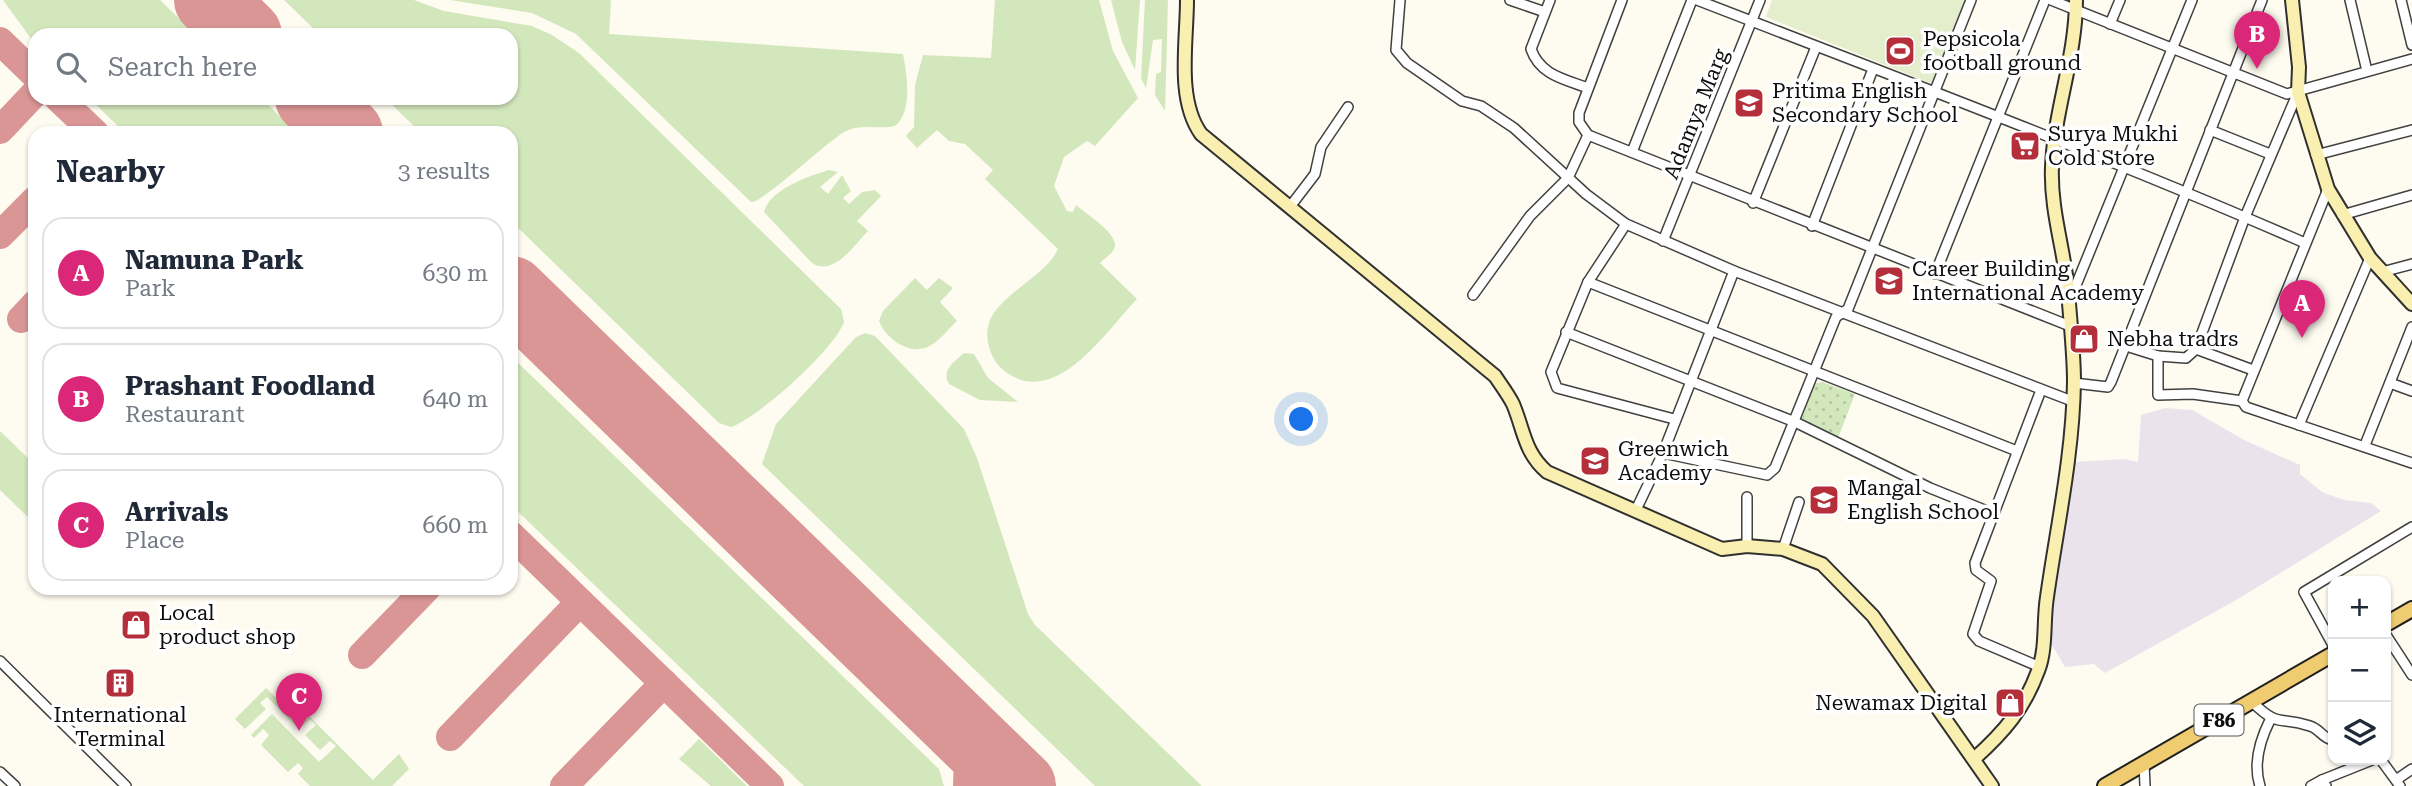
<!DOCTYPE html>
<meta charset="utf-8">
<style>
body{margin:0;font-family:"Roboto Serif",serif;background:#f6f6f7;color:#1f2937}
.controls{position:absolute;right:21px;bottom:21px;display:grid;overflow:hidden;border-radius:14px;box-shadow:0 2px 5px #0004}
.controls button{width:63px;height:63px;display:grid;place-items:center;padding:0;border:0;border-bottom:2px solid #e0e1e3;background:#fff;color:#1f2937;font:35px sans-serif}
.you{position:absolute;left:1302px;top:420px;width:24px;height:24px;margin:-18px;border:5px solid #fff;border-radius:50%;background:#1a73e8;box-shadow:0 0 0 10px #1a73e833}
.badge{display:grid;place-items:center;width:46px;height:46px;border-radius:50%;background:#db2777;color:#fff;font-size:23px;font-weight:700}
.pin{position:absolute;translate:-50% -58px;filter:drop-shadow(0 2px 4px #0008)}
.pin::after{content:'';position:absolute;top:37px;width:24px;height:21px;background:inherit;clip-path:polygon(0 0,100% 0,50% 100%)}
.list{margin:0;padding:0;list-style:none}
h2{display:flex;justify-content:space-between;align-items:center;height:91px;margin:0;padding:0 28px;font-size:30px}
h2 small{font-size:23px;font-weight:400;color:#747a83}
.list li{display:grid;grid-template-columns:46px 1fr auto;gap:21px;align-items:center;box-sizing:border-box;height:112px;margin:0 14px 14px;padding:0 14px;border:2px solid #e0e1e3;border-radius:21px}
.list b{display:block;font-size:26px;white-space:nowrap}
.list p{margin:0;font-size:23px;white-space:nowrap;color:#747a83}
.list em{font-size:23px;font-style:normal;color:#747a83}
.icon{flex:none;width:38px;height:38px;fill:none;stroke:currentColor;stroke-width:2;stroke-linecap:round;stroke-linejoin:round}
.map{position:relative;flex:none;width:2412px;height:786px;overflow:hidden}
.search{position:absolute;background:#fff;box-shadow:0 2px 5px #0004;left:28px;top:28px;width:490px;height:77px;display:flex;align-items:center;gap:18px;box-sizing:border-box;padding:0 24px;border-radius:21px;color:#747a83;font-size:26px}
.panel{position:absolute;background:#fff;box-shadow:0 2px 5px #0004;left:28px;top:126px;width:490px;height:469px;border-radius:21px}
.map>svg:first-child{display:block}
</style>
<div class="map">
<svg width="2412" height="786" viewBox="0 0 2412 786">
<defs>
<pattern id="park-dots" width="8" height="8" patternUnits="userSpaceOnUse" patternTransform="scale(1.75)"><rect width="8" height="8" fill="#d3e7bc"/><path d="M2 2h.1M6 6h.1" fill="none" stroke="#b4c5a0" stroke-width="1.8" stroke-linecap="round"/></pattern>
</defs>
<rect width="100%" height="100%" fill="#fefbf0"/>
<path fill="#ebe3ec" d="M 2165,408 L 2192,410 L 2244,440 L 2300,465 L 2300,474 L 2322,492 L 2344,500 L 2371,503 L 2381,511 L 2238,599 L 2105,673 L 2094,664 L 2065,667 L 2049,640 L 2050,612 L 2074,462 L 2124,459 L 2138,462 L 2141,415 Z"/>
<g fill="#d3e7bc">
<path d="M 3,0 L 160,0 L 196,35 L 35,35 L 35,44 Z"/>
<path d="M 284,0 L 414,0 L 444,11 L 532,26 L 552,35 L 579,53 L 841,309 L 844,322 C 834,350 759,417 731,427 L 719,423 L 511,221 L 511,133 L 421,133 L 385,98 L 511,98 L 511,35 L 320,35 Z"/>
<path d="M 450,0 L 611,0 L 609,34 L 903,54 C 907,74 913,112 895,126 C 879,130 862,123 846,131 C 826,142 764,202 751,202 L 576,34 L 532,13 Z"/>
<path d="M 995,0 L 1099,0 L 1113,51 L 1138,98 L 1095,146 L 1087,141 L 1064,157 L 1054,186 L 1067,211 L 1073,212 L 1076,205 C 1086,214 1116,232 1115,246 C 1114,253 1105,258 1100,263 L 1137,299 C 1105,332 1053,414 1001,368 C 990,357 984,338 989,323 C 998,295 1046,276 1058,249 L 985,179 L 993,170 L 965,144 L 949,141 L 937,130 L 917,148 L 906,136 L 914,127 L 915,85 L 923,55 L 991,58 Z"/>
<path d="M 1111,0 L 1140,0 L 1135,70 L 1122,42 Z"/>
<path d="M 1145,0 L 1168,0 L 1165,111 L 1155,95 L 1156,74 L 1161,72 L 1162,39 L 1153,40 L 1146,88 L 1141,78 Z"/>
<path d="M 89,98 L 261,98 L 297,133 L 125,133 Z"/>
<path d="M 829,170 L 838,172 L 820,187 L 828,194 L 842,175 L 851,191 L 843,198 L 849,204 L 862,192 L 875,190 L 881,196 L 857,221 L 868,231 C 854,245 834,277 812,263 L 764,212 C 770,189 809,176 829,170 Z"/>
<path d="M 915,278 L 927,290 L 939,278 L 953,288 L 940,302 L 957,321 C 949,328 942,338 933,344 C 913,358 887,341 879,321 L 883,311 Z"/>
<path d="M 865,333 L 875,336 L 964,429 L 977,458 L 1028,614 L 1035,625 L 1202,786 L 1095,786 L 762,464 L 776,424 L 856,337 Z"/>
<path d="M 964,353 L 974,354 L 988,378 L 1018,402 L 980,400 L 949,384 C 941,370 954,362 964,353 Z"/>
<path d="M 511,356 L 939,769 L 944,786 L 804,786 L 511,505 Z"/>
<path d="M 0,431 L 35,465 L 35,524 L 0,490 Z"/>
<path d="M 266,688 L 296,717 L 299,714 L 289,704 L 293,700 L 373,780 L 399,754 L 409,769 L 392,786 L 310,786 L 298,774 L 303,768 L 298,763 L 288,772 L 261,745 L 269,735 L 263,729 L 254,738 L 251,735 L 272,714 L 319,762 L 336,746 L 330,741 L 320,750 L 305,735 L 316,725 L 310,719 L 299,729 L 267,697 L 260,703 L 266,709 L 245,729 L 235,719 Z"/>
<path d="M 699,739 L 747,786 L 748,786 L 711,786 L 679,759 Z"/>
</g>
<path fill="url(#park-dots)" d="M 1822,382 L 1855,394 L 1838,438 L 1802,419 L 1813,384 Z"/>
<path fill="#e4eecd" d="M 1772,0 L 1969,0 L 1935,85 L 1766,17 Z"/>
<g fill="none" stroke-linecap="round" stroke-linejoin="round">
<g stroke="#da9595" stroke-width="28">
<path d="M 0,41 L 35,75"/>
<path d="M 58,98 L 95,133"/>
<path d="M 0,130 L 35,93"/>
<path d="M 0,235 L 35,200"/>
<path d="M 21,319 L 35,304"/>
<path d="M 511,535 L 770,786"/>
<path d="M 362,655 L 427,588"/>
<path d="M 957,725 L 968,760 L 967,786"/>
<path d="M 450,737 L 580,602"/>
<path d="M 564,786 L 664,683"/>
</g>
<g stroke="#da9595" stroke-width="72">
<path d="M 210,0 L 246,35"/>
<path d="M 311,98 L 347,133"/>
<path d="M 511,292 L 1020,786"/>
</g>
<g stroke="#414141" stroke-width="12">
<g id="street">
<path d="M 1400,0 L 1396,50 L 1407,63 L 1462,101 L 1481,106 L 1514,128 L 1586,194 L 1626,224 L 1734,271 L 2072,401"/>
<path d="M 1510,0 L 1545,12"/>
<path d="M 1550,0 L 1531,49 C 1540,75 1564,79 1588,88"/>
<path d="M 1697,0 C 1901,79 2105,156 2305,243"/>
<path d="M 2051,0 L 2287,94 L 2412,59"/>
<path d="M 2350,0 L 2367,71"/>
<path d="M 2401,0 L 2412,45"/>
<path d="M 2110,24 L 2120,0"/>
<path d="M 2210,130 L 2270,154"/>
<path d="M 1588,135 L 2070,326"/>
<path d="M 1632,152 L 1692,0"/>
<path d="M 2316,155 L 2412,130"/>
<path d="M 2328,189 L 2242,401 L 2246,407 L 2412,463"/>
<path d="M 1753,203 L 1816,47"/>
<path d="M 1289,208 L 1315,174 L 1321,147 L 1348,107"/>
<path d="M 2342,215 L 2412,195"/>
<path d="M 1626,224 L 1588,282 L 1551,372 L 1557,388 L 1674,419"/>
<path d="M 1812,226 L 1873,69"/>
<path d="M 1663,241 L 1760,0"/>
<path d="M 2382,272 L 2412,264"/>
<path d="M 1935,274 L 2045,0"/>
<path d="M 1588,282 L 2017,451"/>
<path d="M 1473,295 L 1530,216 L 1568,178 L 1588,135 L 1579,122 L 1579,113 L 1622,0"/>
<path d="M 2070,300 L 2192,0"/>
<path d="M 1566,332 L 1795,422 L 1930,488 L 1992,513"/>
<path d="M 2123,345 L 2158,356 L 2158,395 L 2193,394 L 2242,401"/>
<path d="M 2196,349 L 2245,217 L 2298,92"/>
<path d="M 2158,356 L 2186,358 L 2196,349 L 2253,370"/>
<path d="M 2074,383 L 2108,387 L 2111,382 L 2262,0"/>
<path d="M 2390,383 L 2412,391"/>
<path d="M 2299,425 L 2370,258"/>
<path d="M 2365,445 L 2412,327"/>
<path d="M 1663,453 L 1767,475 L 1775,468 L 1836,317 L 1848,309 L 1971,0"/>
<path d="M 1747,497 L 1747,546"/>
<path d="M 1635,512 L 1663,453 L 1734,271"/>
<path d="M 1783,549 L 1799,502"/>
<path d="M 2386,635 L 2412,675"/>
<path d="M 2333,645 L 2304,592 L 2412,527"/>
<path d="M 0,661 L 126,786"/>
<path d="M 2040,667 L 1979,641 L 1973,634 L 1991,581 L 1976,570 L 1975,563 L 2041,390"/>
<path d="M 2251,701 C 2281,730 2278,715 2310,726 C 2320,729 2322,738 2333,740"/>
<path d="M 2381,760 L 2400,786"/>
<path d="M 2144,763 L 2145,786"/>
<path d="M 0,772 L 15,786"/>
<path d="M 2322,780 L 2372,760"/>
<path d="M 2396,780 L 2412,769"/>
<path d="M 2260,786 C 2253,764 2260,740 2270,720"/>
<path d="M 2311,786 L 2322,780 L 2326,786"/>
</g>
</g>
<g stroke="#303030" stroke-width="16">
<g id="secondary">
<path d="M 1187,0 C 1187,42 1176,99 1201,134 L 1495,376 C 1501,385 1508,394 1513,404 C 1524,430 1524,452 1547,472 L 1722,549 L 1747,546 L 1783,549 L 1822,564 L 1873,616 L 1992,786"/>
<path d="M 2292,0 L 2299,67 L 2298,92 L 2328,189 L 2370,258 L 2412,304"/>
<path d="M 1974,759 C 2004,732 2024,709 2038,671 C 2047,648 2043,621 2047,597 C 2057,527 2073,454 2074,382 C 2074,356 2071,329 2069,303 C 2067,257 2050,214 2052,167 C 2054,111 2076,57 2076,0"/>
</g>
</g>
<g stroke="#1f1f1f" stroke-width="18">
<g id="primary">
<path d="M 2386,624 L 2412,609"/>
<path d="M 2105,786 L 2333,654"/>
</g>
</g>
<use href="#street" stroke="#fff" stroke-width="9"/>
<use href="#secondary" stroke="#f9efb0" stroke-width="12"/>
<use href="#primary" stroke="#efcc6f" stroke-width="14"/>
</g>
<defs>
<g id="stadium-square" transform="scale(1.575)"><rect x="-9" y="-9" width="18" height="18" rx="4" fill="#b52f3a" stroke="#fff"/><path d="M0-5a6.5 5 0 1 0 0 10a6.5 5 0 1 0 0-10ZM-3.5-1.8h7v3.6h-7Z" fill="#fff"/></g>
<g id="school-square" transform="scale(1.575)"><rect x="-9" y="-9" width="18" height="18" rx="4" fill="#b52f3a" stroke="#fff"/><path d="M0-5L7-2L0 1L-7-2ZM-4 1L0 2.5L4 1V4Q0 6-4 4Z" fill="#fff"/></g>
<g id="supermarket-square" transform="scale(1.575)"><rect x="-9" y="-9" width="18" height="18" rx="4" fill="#b52f3a" stroke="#fff"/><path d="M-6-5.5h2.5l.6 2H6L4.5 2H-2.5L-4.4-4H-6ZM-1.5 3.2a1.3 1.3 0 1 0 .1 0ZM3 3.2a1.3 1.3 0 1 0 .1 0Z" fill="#fff"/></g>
<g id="shop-square" transform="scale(1.575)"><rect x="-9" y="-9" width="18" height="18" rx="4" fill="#b52f3a" stroke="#fff"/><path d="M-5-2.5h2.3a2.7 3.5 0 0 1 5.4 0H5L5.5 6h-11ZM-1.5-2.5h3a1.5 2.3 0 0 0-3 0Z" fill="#fff"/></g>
<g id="university-square" transform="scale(1.575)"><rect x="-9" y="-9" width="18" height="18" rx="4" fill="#b52f3a" stroke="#fff"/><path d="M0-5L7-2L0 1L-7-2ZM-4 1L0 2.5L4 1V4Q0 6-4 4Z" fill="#fff"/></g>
<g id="building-square" transform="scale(1.575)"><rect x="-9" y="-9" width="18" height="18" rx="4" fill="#b52f3a" stroke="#fff"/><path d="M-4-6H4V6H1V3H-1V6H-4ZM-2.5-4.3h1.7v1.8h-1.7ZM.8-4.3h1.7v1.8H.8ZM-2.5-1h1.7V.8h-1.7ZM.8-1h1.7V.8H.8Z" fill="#fff"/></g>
</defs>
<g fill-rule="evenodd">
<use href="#stadium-square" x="1900" y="51"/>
<use href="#school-square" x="1749" y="103"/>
<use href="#supermarket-square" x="2025" y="146"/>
<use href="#school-square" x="1889" y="281"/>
<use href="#shop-square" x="2084" y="339"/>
<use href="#university-square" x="1595" y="461"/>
<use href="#school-square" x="1824" y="500"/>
<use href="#shop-square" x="136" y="625"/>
<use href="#building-square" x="120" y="683"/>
<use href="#shop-square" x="2010" y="703"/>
</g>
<g text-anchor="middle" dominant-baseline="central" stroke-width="7" stroke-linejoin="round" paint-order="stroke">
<rect fill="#fff" stroke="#565656" stroke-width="2" x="2194.5" y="704.5" width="49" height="31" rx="5"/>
<g font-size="19" font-weight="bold" fill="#0e0e0e">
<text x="2219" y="720">F86</text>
</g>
<g font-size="21" fill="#0e0e0e" stroke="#fff" text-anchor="start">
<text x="1923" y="39">Pepsicola<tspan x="1923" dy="24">football ground</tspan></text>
<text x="1772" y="91">Pritima English<tspan x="1772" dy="24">Secondary School</tspan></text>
<text x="2048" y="134">Surya Mukhi<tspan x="2048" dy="24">Cold Store</tspan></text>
<text x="1912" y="269">Career Building<tspan x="1912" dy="24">International Academy</tspan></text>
<text x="2107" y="339">Nebha tradrs</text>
<text x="1618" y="449">Greenwich<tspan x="1618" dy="24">Academy</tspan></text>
<text x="1847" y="488">Mangal<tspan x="1847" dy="24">English School</tspan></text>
<text x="159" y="613">Local<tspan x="159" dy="24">product shop</tspan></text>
<text x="1987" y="703" text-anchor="end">Newamax Digital</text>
<text x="120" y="715" text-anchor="middle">International<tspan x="120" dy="24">Terminal</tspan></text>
</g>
<g font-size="21" fill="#0e0e0e" stroke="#fff">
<text transform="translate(1696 114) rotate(-68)">Adamya Marg</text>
</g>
</g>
</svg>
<div class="controls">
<button>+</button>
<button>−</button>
<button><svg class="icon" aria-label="layers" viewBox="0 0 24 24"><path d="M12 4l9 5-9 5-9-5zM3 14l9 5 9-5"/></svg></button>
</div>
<div class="you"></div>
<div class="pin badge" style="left:2302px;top:338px">A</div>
<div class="pin badge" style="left:2257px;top:69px">B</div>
<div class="pin badge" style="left:299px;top:731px">C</div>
<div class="search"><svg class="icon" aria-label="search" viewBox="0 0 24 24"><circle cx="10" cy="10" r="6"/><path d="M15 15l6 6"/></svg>Search here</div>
<section class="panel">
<h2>Nearby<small>3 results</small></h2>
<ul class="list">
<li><span class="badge">A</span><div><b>Namuna Park</b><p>Park</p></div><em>630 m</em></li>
<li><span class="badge">B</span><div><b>Prashant Foodland</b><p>Restaurant</p></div><em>640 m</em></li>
<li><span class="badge">C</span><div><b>Arrivals</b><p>Place</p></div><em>660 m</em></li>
</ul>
</section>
</div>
